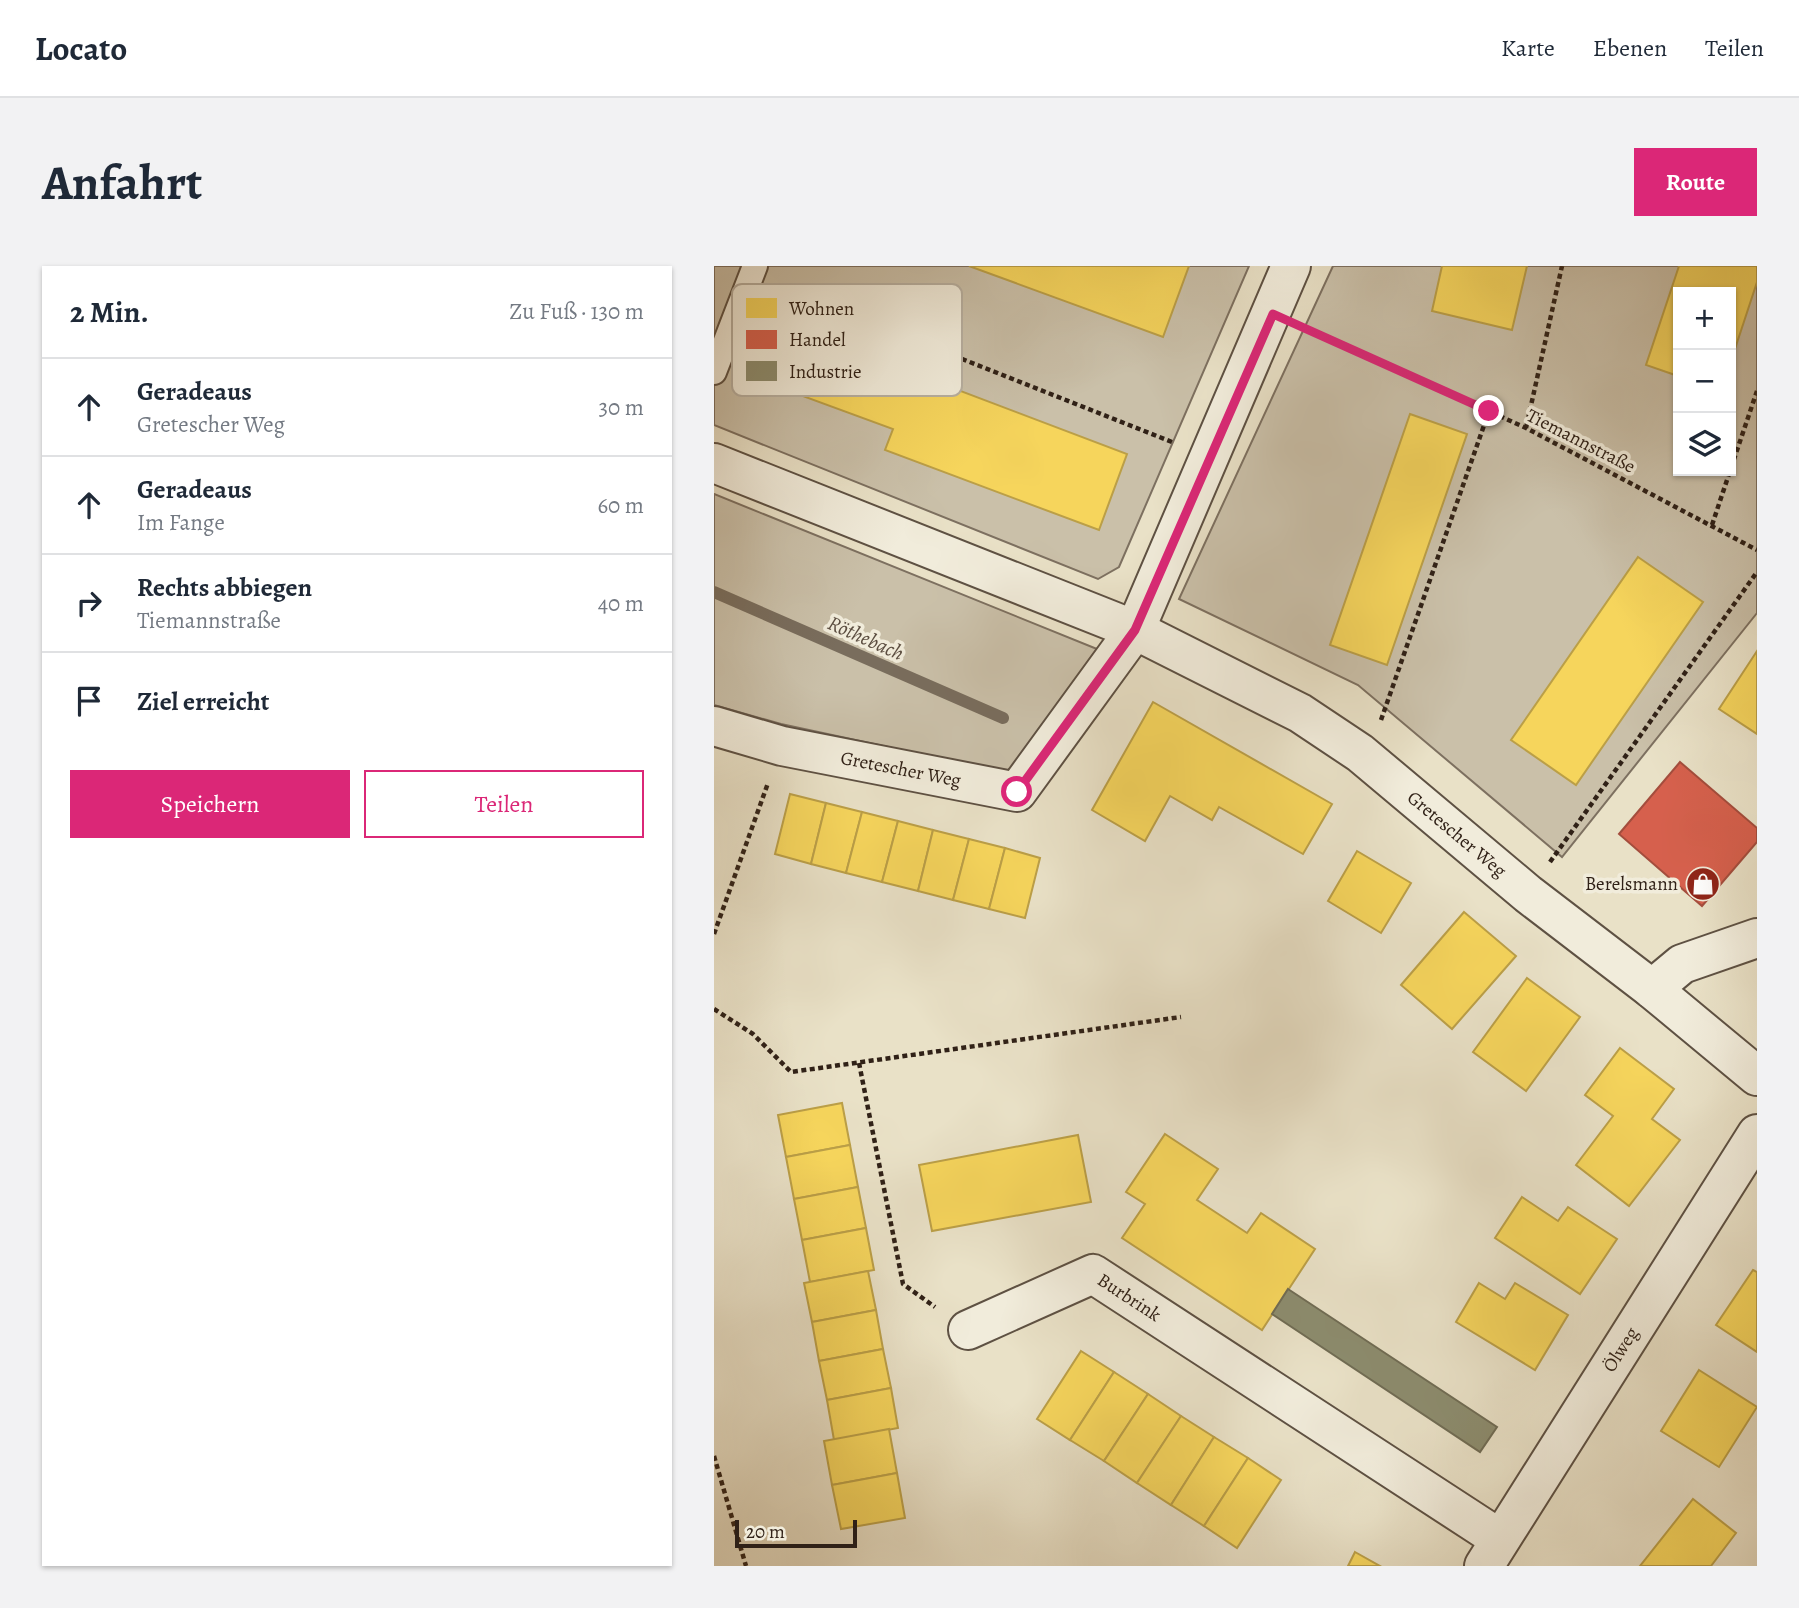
<!DOCTYPE html>
<html lang="de">
<meta charset="utf-8">
<style>
body{margin:0;font-family:Alegreya,serif;background:#f2f2f3;color:#1f2937}
.controls{position:absolute;right:21px;top:21px;display:grid;overflow:hidden;border-radius:0px;box-shadow:0 2px 5px #0004}
.controls button{width:63px;height:63px;display:grid;place-items:center;padding:0;border:0;border-bottom:2px solid #e0e1e3;background:#fff;color:#1f2937;font:35px sans-serif}
.scale{position:absolute;left:21px;bottom:18px;width:122px;box-sizing:border-box;padding-left:7px;border:4px solid #302117;border-top:0;font-size:19px;line-height:24px;white-space:nowrap;color:#302117;-webkit-text-stroke:5px #f1ecdb;paint-order:stroke}
.stop{position:absolute;width:21px;height:21px;margin:-16px;border:5px solid #db2777;border-radius:50%;background:#fff}
.stop.end{background:#db2777;border-color:#fff;box-shadow:0 2px 7px #0008}
.list{margin:0;padding:0;list-style:none}
h2{display:flex;justify-content:space-between;align-items:center;height:91px;margin:0;padding:0 28px;font-size:30px}
h2 small{font-size:23px;font-weight:400;color:#747a83}
.list li{display:grid;grid-template-columns:46px 1fr auto;gap:21px;align-items:center;box-sizing:border-box;height:98px;padding:0 28px;border-top:2px solid #e0e1e3}
.list b{display:block;font-size:26px;white-space:nowrap}
.list p{margin:0;font-size:23px;white-space:nowrap;color:#747a83}
.list em{font-size:23px;font-style:normal;color:#747a83}
.actions{display:flex;gap:14px;padding:21px 28px}
.actions a{flex:1;padding:16px 0;border:2px solid #db2777;border-radius:0px;text-align:center;font-size:24px;color:#db2777}
.actions .main{background:#db2777;color:#fff}
.icon{flex:none;width:38px;height:38px;fill:none;stroke:currentColor;stroke-width:2;stroke-linecap:round;stroke-linejoin:round}
.map{position:relative;flex:none;width:1043px;height:1300px;overflow:hidden;border-radius:0px}
header{display:flex;align-items:center;gap:42px;box-sizing:border-box;height:98px;padding:0 35px;background:#fff;border-bottom:2px solid #e0e1e3}
header strong{font-size:33px}
nav{display:flex;gap:38px;margin-inline-start:auto;font-size:24px}
.intro{display:flex;align-items:center;justify-content:space-between;box-sizing:border-box;height:168px;padding:0 42px}
h1{margin:0;font-size:49px}
.button{padding:18px 32px;border-radius:0px;background:#db2777;color:#fff;font-size:24px;font-weight:700}
main{display:flex;gap:42px;padding:0 42px}
aside{flex:1;background:#fff;border-radius:0px;box-shadow:0 2px 5px #0004}
.map>svg:first-child{display:block}
</style>
<header>
<strong>Locato</strong>
<nav><a>Karte</a><a>Ebenen</a><a>Teilen</a></nav>
</header>
<div class="intro"><h1>Anfahrt</h1><a class="button">Route</a></div>
<main>
<aside>
<h2>2 Min.<small>Zu Fuß · 130 m</small></h2>
<ul class="list">
<li><svg class="icon" aria-label="ahead" viewBox="0 0 24 24"><path d="M12 20V5M6 11l6-6 6 6"/></svg><div><b>Geradeaus</b><p>Gretescher Weg</p></div><em>30 m</em></li>
<li><svg class="icon" aria-label="ahead" viewBox="0 0 24 24"><path d="M12 20V5M6 11l6-6 6 6"/></svg><div><b>Geradeaus</b><p>Im Fange</p></div><em>60 m</em></li>
<li><svg class="icon" aria-label="right" viewBox="0 0 24 24"><path d="M7 20v-9h11M14 6l5 5-5 5"/></svg><div><b>Rechts abbiegen</b><p>Tiemannstraße</p></div><em>40 m</em></li>
<li><svg class="icon" aria-label="arrive" viewBox="0 0 24 24"><path d="M6 21V4h12l-3 4 3 4H6"/></svg><div><b>Ziel erreicht</b></div></li>
</ul>
<div class="actions"><a class="main">Speichern</a><a>Teilen</a></div>
</aside>
<div class="map">
<svg width="1043" height="1300" viewBox="0 0 1043 1300">
<rect width="100%" height="100%" fill="#e9e1c7"/>
<filter id="stains"><feTurbulence type="fractalNoise" baseFrequency=".00286" numOctaves="4"/><feColorMatrix values="0 0 0 0 .2 0 0 0 0 .09 0 0 0 0 .02 0 0 0 .5 -.17"/></filter>
<radialGradient id="worn" r=".72"><stop offset=".6" stop-color="#630" stop-opacity="0"/><stop offset="1" stop-color="#630" stop-opacity=".3"/></radialGradient>
<g fill="#cac0a9" stroke="#7d7060" stroke-width="2" fill-rule="evenodd">
<path d="M 0,0 L 535,0 L 405,301 L 384,313 L 0,159 Z"/>
<path d="M 619,0 L 1043,0 L 1043,347 L 848,591 L 644,419 L 465,333 ZM 964,26 L 1017,26 L 1017,205 L 964,205 Z"/>
<path d="M 0,228 L 383,383 L 295,507 L 67,458 L 0,439 Z"/>
</g>
<g fill="#f6d55c" stroke="#bb9f47" stroke-width="2">
<path d="M 255,0 L 475,0 L 449,71 Z"/>
<path d="M 728,0 L 813,0 L 798,64 L 718,45 Z"/>
<path d="M 965,0 L 1043,0 L 1043,16 L 1017,95 L 1017,26 L 964,26 L 964,110 L 932,99 Z"/>
<path d="M 102,53 L 225,100 L 220,115 L 413,188 L 385,264 L 171,184 L 179,163 L 75,125 Z"/>
<path d="M 696,148 L 753,168 L 673,399 L 616,379 Z"/>
<path d="M 924,291 L 989,336 L 862,519 L 797,474 Z"/>
<path d="M 1043,385 L 1043,468 L 1005,443 Z"/>
<path d="M 439,436 L 618,538 L 589,588 L 505,541 L 498,554 L 456,530 L 431,575 L 378,544 Z"/>
<path d="M 76,528 L 112,537 L 97,598 L 61,588 Z"/>
<path d="M 112,537 L 148,546 L 132,607 L 97,598 Z"/>
<path d="M 148,546 L 184,555 L 168,616 L 132,607 Z"/>
<path d="M 184,555 L 219,564 L 204,625 L 168,616 Z"/>
<path d="M 219,564 L 255,573 L 239,634 L 204,625 Z"/>
<path d="M 255,573 L 291,582 L 275,643 L 239,634 Z"/>
<path d="M 291,582 L 326,592 L 311,652 L 275,643 Z"/>
<path d="M 643,585 L 697,617 L 667,667 L 614,635 Z"/>
<path d="M 750,646 L 802,690 L 738,763 L 687,719 Z"/>
<path d="M 813,712 L 866,751 L 812,825 L 759,786 Z"/>
<path d="M 906,782 L 960,823 L 938,853 L 966,874 L 915,940 L 862,899 L 899,850 L 871,829 Z"/>
<path d="M 128,837 L 136,879 L 72,891 L 64,849 Z"/>
<path d="M 451,868 L 504,903 L 483,934 L 533,967 L 547,947 L 601,983 L 548,1064 L 408,972 L 431,938 L 412,926 Z"/>
<path d="M 364,869 L 377,936 L 218,965 L 205,899 Z"/>
<path d="M 136,879 L 144,921 L 80,933 L 72,891 Z"/>
<path d="M 144,921 L 152,962 L 88,974 L 80,933 Z"/>
<path d="M 808,931 L 844,955 L 854,941 L 903,973 L 866,1028 L 781,972 Z"/>
<path d="M 152,962 L 160,1004 L 96,1016 L 88,974 Z"/>
<path d="M 1039,1004 L 1043,1006 L 1043,1086 L 1002,1059 Z"/>
<path d="M 154,1005 L 162,1044 L 98,1056 L 90,1017 Z"/>
<path d="M 765,1017 L 791,1033 L 801,1017 L 854,1049 L 821,1104 L 742,1056 Z"/>
<path d="M 162,1044 L 169,1083 L 105,1095 L 98,1056 Z"/>
<path d="M 169,1083 L 177,1122 L 113,1134 L 105,1095 Z"/>
<path d="M 367,1085 L 400,1106 L 356,1174 L 323,1153 Z"/>
<path d="M 985,1104 L 1043,1141 L 1005,1201 L 947,1165 Z"/>
<path d="M 400,1106 L 434,1128 L 390,1195 L 356,1174 Z"/>
<path d="M 177,1122 L 184,1162 L 120,1174 L 113,1134 Z"/>
<path d="M 434,1128 L 467,1150 L 423,1217 L 390,1195 Z"/>
<path d="M 467,1150 L 500,1171 L 457,1239 L 423,1217 Z"/>
<path d="M 175,1163 L 183,1207 L 118,1219 L 110,1175 Z"/>
<path d="M 500,1171 L 534,1192 L 490,1260 L 457,1239 Z"/>
<path d="M 534,1192 L 567,1214 L 523,1282 L 490,1260 Z"/>
<path d="M 183,1207 L 191,1252 L 127,1263 L 118,1219 Z"/>
<path d="M 979,1233 L 1022,1267 L 997,1300 L 926,1300 Z"/>
<path d="M 641,1286 L 666,1300 L 634,1300 Z"/>
</g>
<path fill="#d6604d" stroke="#a44d3d" stroke-width="2" d="M 966,496 L 1043,562 L 1043,576 L 988,640 L 905,568 Z"/>
<path fill="#8c8c6e" stroke="#706c54" stroke-width="2" d="M 574,1023 L 783,1161 L 766,1186 L 558,1048 Z"/>
<g fill="none" stroke-linecap="round" stroke-linejoin="round">
<path stroke="#796d5d" stroke-width="12" d="M 0,326 L 289,452"/>
<g stroke="#5e5143" stroke-width="28">
<path id="lane" d="M 0,106 L 41,0"/>
</g>
<g stroke="#5e5143" stroke-width="42">
<g id="street">
<path id="s1" d="M 0,197 L 421,364 L 586,447 L 646,487 L 814,628 L 938,723 L 1043,810"/>
<path id="s2" d="M 0,460 L 68,480 L 303,526 L 421,364 L 577,0"/>
<path d="M 938,723 L 968,698 L 1043,672"/>
<path id="s3" d="M 254,1064 L 379,1008 L 786,1273"/>
<path id="s4" d="M 770,1300 L 1043,868"/>
</g>
</g>
<g stroke="#302117" stroke-width="4.5" stroke-dasharray="5 3.5" stroke-linecap="butt">
<path d="M 66,21 L 458,176"/>
<path d="M 592,62 L 812,162 L 1043,284"/>
<path d="M 812,162 L 848,0"/>
<path d="M 1017,202 L 1043,125"/>
<path d="M 998,259 L 1016,205"/>
<path d="M 667,454 L 775,145"/>
<path d="M 836,596 L 1043,306"/>
<path d="M 0,668 L 54,517"/>
<path d="M 0,743 L 39,768 L 77,806 L 467,751"/>
<path d="M 145,797 L 189,1018 L 221,1041"/>
<path d="M 0,1190 L 32,1300"/>
</g>
<use href="#lane" stroke="#f1ecdb" stroke-width="24"/>
<use href="#street" stroke="#f1ecdb" stroke-width="38"/>
</g>
<g fill="none" stroke-linecap="round" stroke-linejoin="round">
<path stroke="#db2777" stroke-width="9" d="M 303,526 L 421,364 L 559,48 L 775,145"/>
</g>
<defs>
<g id="shop-disc" transform="scale(1.75)"><circle r="9.5" fill="#8f2418" stroke="#f1ecdb"/><path d="M-5-2.5h2.3a2.7 3.5 0 0 1 5.4 0H5L5.5 6h-11ZM-1.5-2.5h3a1.5 2.3 0 0 0-3 0Z" fill="#fff"/></g>
</defs>
<g fill-rule="evenodd">
<use href="#shop-disc" x="989" y="618"/>
</g>
<g text-anchor="middle" dominant-baseline="central" stroke-width="7" stroke-linejoin="round" paint-order="stroke">
<g font-size="19" fill="#302117" stroke="#f1ecdb">
<text transform="translate(867 175) rotate(27)">Tiemannstraße</text>
<text stroke="none"><textPath href="#s2" startOffset="192">Gretescher Weg</textPath></text>
<text stroke="none"><textPath href="#s1" startOffset="836">Gretescher Weg</textPath></text>
<text stroke="none"><textPath href="#s3" startOffset="180">Burbrink</textPath></text>
<text stroke="none"><textPath href="#s4" startOffset="256">Ölweg</textPath></text>
</g>
<g font-size="19" fill="#302117" stroke="#f1ecdb" text-anchor="end">
<text x="964" y="618">Berelsmann</text>
</g>
<g font-size="21" font-style="italic" fill="#5b4d40" stroke="#f1ecdb">
<text transform="translate(152 372) rotate(24)">Röthebach</text>
</g>
</g>
<rect x="18" y="18" width="230" height="112" rx="10" fill="#f1ecdb" stroke="#b7afa0" stroke-width="2"/>
<rect x="32" y="32" width="31" height="20" fill="#f6d55c"/>
<rect x="32" y="64" width="31" height="19" fill="#d6604d"/>
<rect x="32" y="95" width="31" height="20" fill="#8c8c6e"/>
<g font-size="19" fill="#302117">
<text x="75" y="49">Wohnen</text>
<text x="75" y="80">Handel</text>
<text x="75" y="112">Industrie</text>
</g>
<rect width="100%" height="100%" filter="url(#stains)"/>
<rect width="100%" height="100%" fill="url(#worn)"/>
</svg>
<div class="controls">
<button>+</button>
<button>−</button>
<button><svg class="icon" aria-label="layers" viewBox="0 0 24 24"><path d="M12 4l9 5-9 5-9-5zM3 14l9 5 9-5"/></svg></button>
</div>
<div class="scale">20 m</div>
<div class="stop" style="left:303px;top:526px"></div>
<div class="stop end" style="left:775px;top:145px"></div>
</div>
</main>
